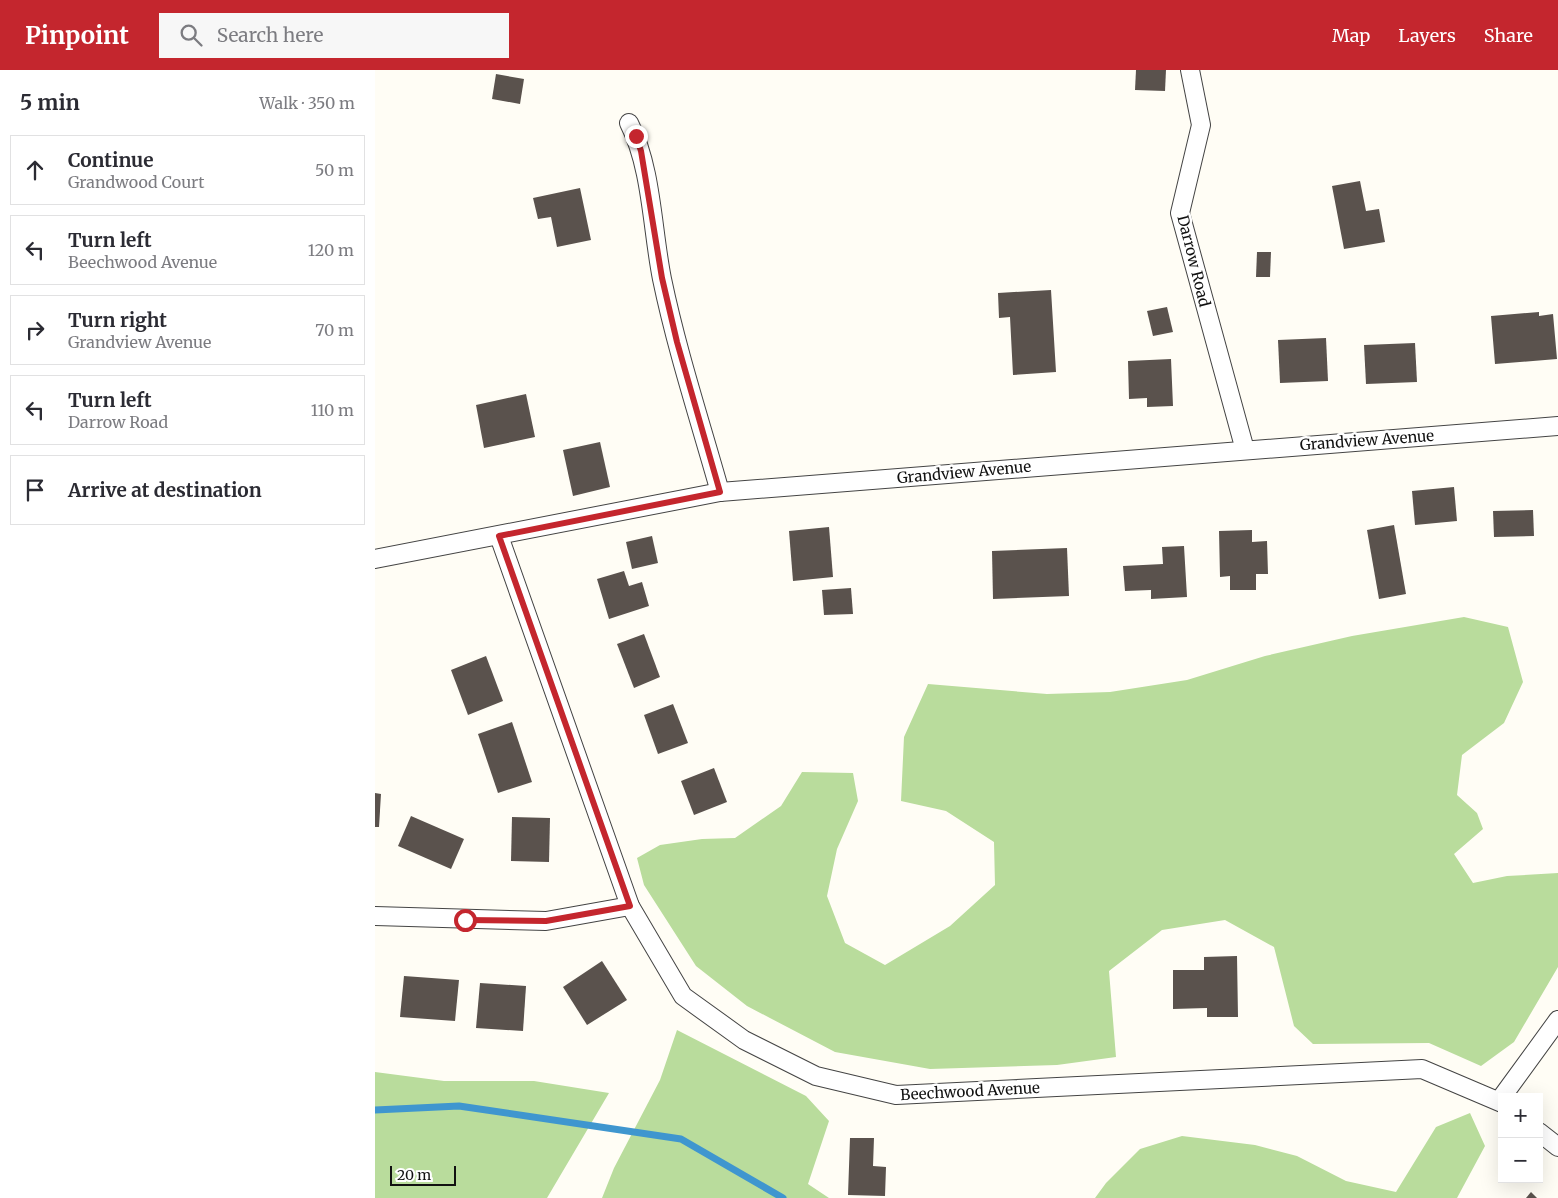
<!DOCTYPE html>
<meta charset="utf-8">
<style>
body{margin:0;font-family:Merriweather,serif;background:#f7f7f7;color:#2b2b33}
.controls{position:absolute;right:15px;bottom:15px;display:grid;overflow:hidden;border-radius:0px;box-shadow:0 5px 20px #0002}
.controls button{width:45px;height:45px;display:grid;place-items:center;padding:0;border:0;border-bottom:1px solid #e1e1e2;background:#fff;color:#2b2b33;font:25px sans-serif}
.scale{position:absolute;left:15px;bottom:12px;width:66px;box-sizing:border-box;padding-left:5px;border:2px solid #111;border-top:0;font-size:14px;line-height:18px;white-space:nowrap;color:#111;-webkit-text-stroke:4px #fff;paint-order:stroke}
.stop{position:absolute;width:15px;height:15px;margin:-11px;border:4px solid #c4262e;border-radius:50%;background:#fff}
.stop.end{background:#c4262e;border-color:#fff;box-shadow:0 1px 5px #0008}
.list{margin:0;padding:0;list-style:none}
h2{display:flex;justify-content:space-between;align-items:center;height:65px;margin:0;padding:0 20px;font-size:21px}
h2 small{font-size:16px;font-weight:400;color:#7c7c81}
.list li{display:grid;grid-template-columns:32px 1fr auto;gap:15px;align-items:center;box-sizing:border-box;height:70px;margin:0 10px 10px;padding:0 10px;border:1px solid #e1e1e2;border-radius:0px}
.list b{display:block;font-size:19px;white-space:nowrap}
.list p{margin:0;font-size:16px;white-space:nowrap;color:#7c7c81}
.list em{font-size:16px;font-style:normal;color:#7c7c81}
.icon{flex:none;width:28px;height:28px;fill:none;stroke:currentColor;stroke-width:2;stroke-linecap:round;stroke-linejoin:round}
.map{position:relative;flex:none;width:1183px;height:1128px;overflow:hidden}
header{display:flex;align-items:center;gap:30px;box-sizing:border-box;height:70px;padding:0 25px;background:#c4262e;color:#fff}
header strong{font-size:24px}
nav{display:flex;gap:28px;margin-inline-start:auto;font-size:18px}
.search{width:350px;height:45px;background:#f7f7f7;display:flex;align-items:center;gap:12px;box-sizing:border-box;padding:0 18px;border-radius:0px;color:#7c7c81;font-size:19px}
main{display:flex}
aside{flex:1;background:#fff}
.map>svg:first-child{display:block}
</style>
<header>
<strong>Pinpoint</strong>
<div class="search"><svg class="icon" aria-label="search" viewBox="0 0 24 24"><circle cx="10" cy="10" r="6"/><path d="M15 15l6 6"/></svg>Search here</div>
<nav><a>Map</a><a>Layers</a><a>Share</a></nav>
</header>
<main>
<aside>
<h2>5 min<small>Walk · 350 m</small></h2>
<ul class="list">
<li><svg class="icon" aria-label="ahead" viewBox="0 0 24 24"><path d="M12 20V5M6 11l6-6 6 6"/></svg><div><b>Continue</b><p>Grandwood Court</p></div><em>50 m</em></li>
<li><svg class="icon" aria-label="left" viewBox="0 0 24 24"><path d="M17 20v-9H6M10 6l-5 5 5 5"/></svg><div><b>Turn left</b><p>Beechwood Avenue</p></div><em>120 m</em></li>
<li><svg class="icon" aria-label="right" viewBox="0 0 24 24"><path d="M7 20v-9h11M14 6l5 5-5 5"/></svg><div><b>Turn right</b><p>Grandview Avenue</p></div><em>70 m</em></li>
<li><svg class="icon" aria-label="left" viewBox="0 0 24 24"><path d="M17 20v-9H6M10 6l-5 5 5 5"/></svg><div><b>Turn left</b><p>Darrow Road</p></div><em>110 m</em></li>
<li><svg class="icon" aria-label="arrive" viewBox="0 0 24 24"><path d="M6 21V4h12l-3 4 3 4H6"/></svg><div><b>Arrive at destination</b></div></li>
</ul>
</aside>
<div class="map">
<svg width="1183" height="1128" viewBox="0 0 1183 1128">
<rect width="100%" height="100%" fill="#fffdf5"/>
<g fill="#b9dc9c">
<path d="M 1089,547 L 1133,557 L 1148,612 L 1129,653 L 1087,685 L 1082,725 L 1102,743 L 1108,759 L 1079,784 L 1098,813 L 1132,806 L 1183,803 L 1183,897 L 1139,972 L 1106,996 L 1054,973 L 938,974 L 919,956 L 899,877 L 850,850 L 787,860 L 734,901 L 741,987 L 682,995 L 555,999 L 460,982 L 372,936 L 321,896 L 269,815 L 262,788 L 285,775 L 327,769 L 360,768 L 406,736 L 427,702 L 478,703 L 483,731 L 462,779 L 452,826 L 470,873 L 510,895 L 575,856 L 620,815 L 619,772 L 571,741 L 526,731 L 529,667 L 553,614 L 672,624 L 735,622 L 812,610 L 890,586 L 977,566 Z"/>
<path d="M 302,960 L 431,1026 L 454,1051 L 433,1114 L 454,1128 L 227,1128 L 239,1098 L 285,1010 Z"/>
<path d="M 0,1002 L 69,1011 L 159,1011 L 234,1023 L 172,1128 L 0,1128 Z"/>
<path d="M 1095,1043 L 1110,1076 L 1082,1128 L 720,1128 L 731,1113 L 765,1079 L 807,1066 L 880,1075 L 922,1086 L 971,1111 L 1021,1122 L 1061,1057 Z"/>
</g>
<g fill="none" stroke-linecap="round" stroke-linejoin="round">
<path stroke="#3f96cf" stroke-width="7" d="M 0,1040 L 84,1036 L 306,1069 L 408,1128"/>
</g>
<g fill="#5a524d">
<path d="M 761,0 L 791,0 L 790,21 L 760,20 Z"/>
<path d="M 121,4 L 149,9 L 145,34 L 117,29 Z"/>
<path d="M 985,111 L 991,141 L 1004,139 L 1010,172 L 969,179 L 957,116 Z"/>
<path d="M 205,118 L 216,170 L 182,177 L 176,147 L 163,149 L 158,128 Z"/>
<path d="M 882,182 L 896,182 L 895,207 L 881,207 Z"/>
<path d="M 676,220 L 681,302 L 638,305 L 635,247 L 624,248 L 623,223 Z"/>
<path d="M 792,237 L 798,262 L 778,266 L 772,241 Z"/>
<path d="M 1164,242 L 1164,246 L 1178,244 L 1182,289 L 1120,294 L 1116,246 Z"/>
<path d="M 951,268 L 953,311 L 905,313 L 903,270 Z"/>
<path d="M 1040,273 L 1042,312 L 991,314 L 989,275 Z"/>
<path d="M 796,289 L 798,336 L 772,337 L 772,328 L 754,329 L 753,291 Z"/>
<path d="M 151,324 L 160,367 L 109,378 L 101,335 Z"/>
<path d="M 225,372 L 235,417 L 198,426 L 188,380 Z"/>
<path d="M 1079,417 L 1082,451 L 1040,455 L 1037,421 Z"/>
<path d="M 1158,440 L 1159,466 L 1119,467 L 1118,441 Z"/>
<path d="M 1019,455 L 1031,524 L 1004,529 L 992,460 Z"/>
<path d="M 454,457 L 458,507 L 418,511 L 414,461 Z"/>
<path d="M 877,460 L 877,472 L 892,471 L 893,504 L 881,504 L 881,520 L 855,520 L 855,506 L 845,507 L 844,461 Z"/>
<path d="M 277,466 L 283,493 L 257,499 L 251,472 Z"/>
<path d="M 809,476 L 812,527 L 776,529 L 776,520 L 750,521 L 748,496 L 788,494 L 787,477 Z"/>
<path d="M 692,478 L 694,526 L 618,529 L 617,481 Z"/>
<path d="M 249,501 L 254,516 L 267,512 L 274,536 L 234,549 L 222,509 Z"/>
<path d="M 476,518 L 478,544 L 449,545 L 447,520 Z"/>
<path d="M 269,564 L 285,607 L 259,618 L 242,574 Z"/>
<path d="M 111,586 L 128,631 L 93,645 L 76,600 Z"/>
<path d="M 298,634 L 313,673 L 283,684 L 269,645 Z"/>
<path d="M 137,652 L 157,712 L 123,723 L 103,664 Z"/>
<path d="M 339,698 L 352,732 L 319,745 L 306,711 Z"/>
<path d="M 0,723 L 6,724 L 4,757 L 0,757 Z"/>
<path d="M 36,746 L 89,769 L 76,799 L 23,776 Z"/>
<path d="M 137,747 L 175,748 L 174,792 L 136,791 Z"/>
<path d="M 862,886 L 863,947 L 832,947 L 832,938 L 798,939 L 798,900 L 829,900 L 829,887 Z"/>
<path d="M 227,891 L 252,930 L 212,955 L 188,917 Z"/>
<path d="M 29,906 L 84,910 L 80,951 L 25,947 Z"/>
<path d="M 105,913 L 151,916 L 148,961 L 101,958 Z"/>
<path d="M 475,1068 L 499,1068 L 498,1096 L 511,1097 L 510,1126 L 473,1125 Z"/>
<path d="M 1156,1122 L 1162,1128 L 1151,1128 Z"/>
</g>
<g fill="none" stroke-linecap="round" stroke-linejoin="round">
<g stroke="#444" stroke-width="20">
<g id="minor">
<path d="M 815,0 L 826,55 L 805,143 L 870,380"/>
<path d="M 254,53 C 277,98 277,159 287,209 C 302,281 325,351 345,422"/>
<path d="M 124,466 L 255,836 L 308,926 L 369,970 L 441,1006 L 521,1025 L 1047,999 L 1127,1033"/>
<path d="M 0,489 L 345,422 L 1183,356"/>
<path d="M 0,846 L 171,851 L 255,836"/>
<path d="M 1124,1031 L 1183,950"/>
<path d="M 1164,1062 L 1183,1077"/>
</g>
</g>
<use href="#minor" stroke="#fff" stroke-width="18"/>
</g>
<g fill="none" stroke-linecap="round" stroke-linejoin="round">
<path stroke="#c4262e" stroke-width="6" d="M 90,850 L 171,851 L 255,836 L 124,466 L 345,422 L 302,272 L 287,208 L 266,81 L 261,66"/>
</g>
<g text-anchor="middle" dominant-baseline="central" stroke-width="5" stroke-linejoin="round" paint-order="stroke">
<g font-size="15" fill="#111" stroke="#fff">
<text transform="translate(819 191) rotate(76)">Darrow Road</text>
<text transform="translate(992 370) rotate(-4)">Grandview Avenue</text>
<text transform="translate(589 402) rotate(-5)">Grandview Avenue</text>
<text transform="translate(595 1021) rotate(-3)">Beechwood Avenue</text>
</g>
</g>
</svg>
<div class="controls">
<button>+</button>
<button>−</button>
</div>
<div class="scale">20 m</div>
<div class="stop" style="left:90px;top:850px"></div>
<div class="stop end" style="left:261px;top:66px"></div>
</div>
</main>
